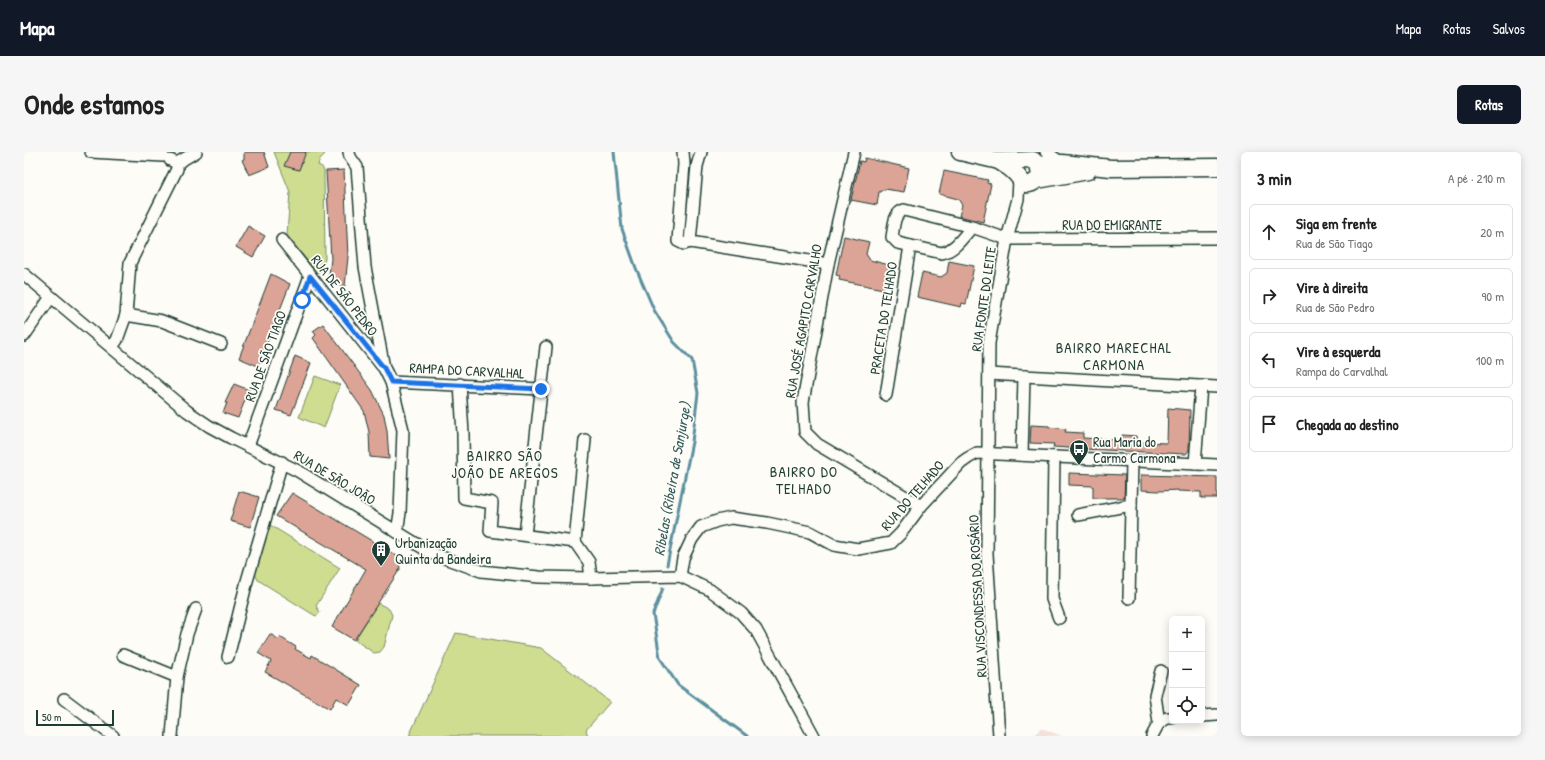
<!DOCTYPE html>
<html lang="pt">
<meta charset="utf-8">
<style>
body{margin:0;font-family:"Patrick Hand",sans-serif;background:#f6f6f6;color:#222}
.controls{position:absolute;right:12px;bottom:12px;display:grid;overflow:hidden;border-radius:6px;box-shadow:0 2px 10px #0003}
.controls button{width:36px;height:36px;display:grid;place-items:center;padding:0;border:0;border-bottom:1px solid #e0e0e0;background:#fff;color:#222;font:20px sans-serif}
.scale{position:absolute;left:12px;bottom:10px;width:78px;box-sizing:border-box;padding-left:4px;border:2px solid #1f3d34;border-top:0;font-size:11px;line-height:14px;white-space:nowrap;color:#1f3d34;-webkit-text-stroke:3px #fdfcf7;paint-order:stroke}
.stop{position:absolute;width:12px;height:12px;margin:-9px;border:3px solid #1a73e8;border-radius:50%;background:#fff}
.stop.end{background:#1a73e8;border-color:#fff;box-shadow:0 1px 4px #0008}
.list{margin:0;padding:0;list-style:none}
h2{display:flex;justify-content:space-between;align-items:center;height:52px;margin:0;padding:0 16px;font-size:17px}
h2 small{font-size:13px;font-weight:400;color:#767676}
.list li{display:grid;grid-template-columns:26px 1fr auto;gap:12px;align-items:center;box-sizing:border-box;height:56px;margin:0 8px 8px;padding:0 8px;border:1px solid #e0e0e0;border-radius:6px}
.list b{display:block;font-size:15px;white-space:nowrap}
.list p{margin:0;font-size:13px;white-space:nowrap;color:#767676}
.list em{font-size:13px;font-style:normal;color:#767676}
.icon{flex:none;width:22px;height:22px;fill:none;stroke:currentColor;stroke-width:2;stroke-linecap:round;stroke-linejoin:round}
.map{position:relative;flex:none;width:1193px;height:584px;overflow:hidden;border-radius:6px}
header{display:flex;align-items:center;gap:24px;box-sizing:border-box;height:56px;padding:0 20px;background:#111827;color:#fff}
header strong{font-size:19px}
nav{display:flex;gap:22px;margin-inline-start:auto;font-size:14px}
.intro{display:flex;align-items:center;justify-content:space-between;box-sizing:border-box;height:96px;padding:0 24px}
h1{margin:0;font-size:28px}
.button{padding:10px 18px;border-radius:6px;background:#111827;color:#fff;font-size:14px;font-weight:700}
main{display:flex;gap:24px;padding:0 24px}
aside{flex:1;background:#fff;border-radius:6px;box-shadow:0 2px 10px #0003}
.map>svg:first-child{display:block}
</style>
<header>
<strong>Mapa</strong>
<nav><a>Mapa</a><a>Rotas</a><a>Salvos</a></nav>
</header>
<div class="intro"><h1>Onde estamos</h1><a class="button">Rotas</a></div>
<main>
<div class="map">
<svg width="1193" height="584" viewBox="0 0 1193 584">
<rect width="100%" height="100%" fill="#fdfcf7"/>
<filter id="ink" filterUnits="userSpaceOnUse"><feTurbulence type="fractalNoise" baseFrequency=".025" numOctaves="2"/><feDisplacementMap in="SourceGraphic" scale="8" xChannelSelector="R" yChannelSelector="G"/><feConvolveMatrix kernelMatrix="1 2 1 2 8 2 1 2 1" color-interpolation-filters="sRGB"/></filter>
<g filter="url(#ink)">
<path fill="#f3e2da" d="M 1017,576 L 1038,584 L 1009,584 Z"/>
<g fill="#cfdd90" stroke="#778d62">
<path d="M 250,0 L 299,0 L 301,2 L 296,7 L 294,13 L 298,15 L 300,19 L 301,107 L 297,119 L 293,121 L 263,83 L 266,40 Z"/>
<path d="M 291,224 L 316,233 L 300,276 L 275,265 Z"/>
<path d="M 246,373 L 316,416 L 292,454 L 296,460 L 293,464 L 290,463 L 234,428 L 231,422 Z"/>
<path d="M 354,451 L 365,457 L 368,463 L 360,495 L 356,500 L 350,501 L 331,488 Z"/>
<path d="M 432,481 L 517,496 L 586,550 L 562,578 L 564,584 L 385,584 Z"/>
</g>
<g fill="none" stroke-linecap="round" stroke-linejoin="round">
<g stroke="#5c909e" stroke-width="3">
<path d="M 590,0 L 598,77 L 612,116 L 630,158 L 650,190 L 668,208 L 674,241 L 668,290 L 643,413"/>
<path d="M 639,436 L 629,462 L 636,506 L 654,533 L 723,584"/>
</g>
</g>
<g fill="#dca496" stroke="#1f3d34">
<path d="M 220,0 L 240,0 L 245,15 L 225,23 L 218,8 L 220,7 Z"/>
<path d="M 266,0 L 282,0 L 275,18 L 260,14 Z"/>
<path d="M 841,6 L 885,16 L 880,40 L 861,37 L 855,40 L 853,53 L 827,48 L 836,9 L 840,10 Z"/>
<path d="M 320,18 L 324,105 L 321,134 L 304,130 L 307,107 L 302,19 Z"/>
<path d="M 920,19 L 964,28 L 963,31 L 967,32 L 959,70 L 935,64 L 938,53 L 934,47 L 915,42 Z"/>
<path d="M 224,74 L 241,84 L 229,105 L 212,95 Z"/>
<path d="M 820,84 L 845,90 L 842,102 L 846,108 L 865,113 L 859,137 L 815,128 L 816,124 L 812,123 Z"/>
<path d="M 925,109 L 950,114 L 942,152 L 938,151 L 937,155 L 893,145 L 898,121 L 917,125 L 923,121 Z"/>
<path d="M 247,122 L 266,132 L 234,214 L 215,206 Z"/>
<path d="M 299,172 L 348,238 L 360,263 L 363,279 L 365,307 L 346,305 L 345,280 L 340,259 L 289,186 L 292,183 L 289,179 Z"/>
<path d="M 271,204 L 287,211 L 267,263 L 252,258 Z"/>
<path d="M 210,232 L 225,238 L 214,266 L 199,261 L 203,251 L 201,251 Z"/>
<path d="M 1144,256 L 1166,258 L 1165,298 L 1162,302 L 1059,297 L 1029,295 L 1030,292 L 1006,291 L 1007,273 L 1025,274 L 1025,275 L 1042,277 L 1041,280 L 1059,281 L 1059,286 L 1097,288 L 1098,283 L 1112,284 L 1113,290 L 1143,291 Z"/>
<path d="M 1045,321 L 1101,323 L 1100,346 L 1069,346 L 1069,334 L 1045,333 Z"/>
<path d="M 1117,323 L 1193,325 L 1193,346 L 1177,346 L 1177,340 L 1154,339 L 1154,338 L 1135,339 L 1117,338 Z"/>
<path d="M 215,339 L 235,345 L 226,375 L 206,369 Z"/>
<path d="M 268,341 L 373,404 L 375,408 L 376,417 L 330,488 L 308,475 L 342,417 L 252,364 Z"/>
<path d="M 246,482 L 254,487 L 256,485 L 272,495 L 271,497 L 287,506 L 288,503 L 337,533 L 325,553 L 312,546 L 306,557 L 241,520 L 247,509 L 234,501 Z"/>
</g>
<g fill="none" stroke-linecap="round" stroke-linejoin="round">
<g stroke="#1f3d34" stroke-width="14">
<g id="street">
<path d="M 67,0 L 139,4"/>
<path d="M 325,0 L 326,5 L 333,15 L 341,115 L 360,216 L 367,230 L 379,278 L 376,361 L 373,380"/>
<path d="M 659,0 L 660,12 L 654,89 L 660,92 L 666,90 L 673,14 L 677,0"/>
<path d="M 830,0 L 804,112 L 779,250 L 781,280 L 793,292 L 897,354"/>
<path d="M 1022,0 L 1038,11"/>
<path d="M 146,8 L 153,11 L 172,0"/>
<path d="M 948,75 C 939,85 931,98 918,101 L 874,91 L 868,85 C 870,76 869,61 880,58 L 948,75 L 983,87 L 1193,86"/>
<path d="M 258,88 L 358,214"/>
<path d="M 666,90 L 804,112"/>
<path d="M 0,122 L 163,259 L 185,274 L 207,286 L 274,319 L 409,402 L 457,419 L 515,425 L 567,426 L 656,424 L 686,438 L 717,461 L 732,478 L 790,584"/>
<path d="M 102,163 L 138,169 L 197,192"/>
<path d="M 0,184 L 27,145"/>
<path d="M 88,195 L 93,188 L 102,163 L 106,111 L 153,17 L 153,11"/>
<path d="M 965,222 L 1193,235"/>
<path d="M 367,230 L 517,237"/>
<path d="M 436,232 L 439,282 L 440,346 L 468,351 L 466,379 L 551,390 L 565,410 L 567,426"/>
<path d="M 862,243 L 886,94"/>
<path d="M 224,294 L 286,124"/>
<path d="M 998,303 L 1000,224"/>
<path d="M 1030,305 L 1028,447 L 1035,466"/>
<path d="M 1171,312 L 1177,234"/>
<path d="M 1054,363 L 1107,353"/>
<path d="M 501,383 L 522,195"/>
<path d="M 551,390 L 561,288"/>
<path d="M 656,424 L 659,406 L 668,387 L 677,375 L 693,369 L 707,366 L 743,371 L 786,380 L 810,393 L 834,397 L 867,391 L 877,381 L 897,354 L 937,311 L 944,306 L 953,301 L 1193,313"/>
<path d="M 1105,446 L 1108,309"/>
<path d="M 99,503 L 153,525"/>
<path d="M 204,505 L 223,429 L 258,310"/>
<path d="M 40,547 L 89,584"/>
<path d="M 1178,564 L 1193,563"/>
<path d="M 1135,571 L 1143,566 L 1148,566"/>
<path d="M 148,584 L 153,525 L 163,482 L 172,457"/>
<path d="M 975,584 L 963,402 L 965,191 L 983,87 L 994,47 L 995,28"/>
<path d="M 1128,584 L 1135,571 L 1131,543 L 1137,519"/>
</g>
</g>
<g stroke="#1f3d34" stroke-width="19">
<g id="secondary">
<path d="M 936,0 L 975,9 L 1009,8 L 1014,13 L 1016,23"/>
<path d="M 975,9 C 980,13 987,16 991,21 C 998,28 1000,38 1013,28 L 1064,19"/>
<path d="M 1014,13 L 1038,11 L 1087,16 L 1193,15"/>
</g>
</g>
<use href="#street" stroke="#fdfcf7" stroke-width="11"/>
<use href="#secondary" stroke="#fdfcf7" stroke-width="16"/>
</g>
</g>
<g fill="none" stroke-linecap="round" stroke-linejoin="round" filter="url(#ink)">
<path stroke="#1a73e8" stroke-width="5" d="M 278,148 L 286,124 L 360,216 L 367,230 L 517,237"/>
</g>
<defs>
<g id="bus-pin" transform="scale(1)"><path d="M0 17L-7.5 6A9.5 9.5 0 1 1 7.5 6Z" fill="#1f3d34" stroke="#fdfcf7"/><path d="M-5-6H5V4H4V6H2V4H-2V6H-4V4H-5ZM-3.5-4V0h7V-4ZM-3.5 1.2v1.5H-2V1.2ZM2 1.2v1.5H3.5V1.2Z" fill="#fff"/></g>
<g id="building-pin" transform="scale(1)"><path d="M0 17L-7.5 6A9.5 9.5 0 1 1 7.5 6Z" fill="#1f3d34" stroke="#fdfcf7"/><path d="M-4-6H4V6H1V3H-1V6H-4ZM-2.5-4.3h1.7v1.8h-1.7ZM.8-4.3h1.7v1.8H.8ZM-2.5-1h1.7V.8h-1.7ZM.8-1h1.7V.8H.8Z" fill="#fff"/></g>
</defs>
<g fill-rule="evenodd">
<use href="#bus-pin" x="1055" y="297"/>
<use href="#building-pin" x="357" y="398"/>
</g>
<g text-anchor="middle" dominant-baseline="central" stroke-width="3.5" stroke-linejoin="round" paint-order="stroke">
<g font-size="14" fill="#1f3d34" stroke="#fdfcf7">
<text x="1088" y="72">RUA DO EMIGRANTE</text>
<text transform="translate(321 143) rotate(52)">RUA DE SÃO PEDRO</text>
<text transform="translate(959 147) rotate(-82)">RUA FONTE DO LEITE</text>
<text transform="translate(859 166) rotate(-81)">PRACETA DO TELHADO</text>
<text transform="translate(779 169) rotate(-80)">RUA JOSÉ AGAPITO CARVALHO</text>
<text transform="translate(241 204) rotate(-70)">RUA DE SÃO TIAGO</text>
<text transform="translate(443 218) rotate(3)">RAMPA DO CARVALHAL</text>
<text transform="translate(311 325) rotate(31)">RUA DE SÃO JOÃO</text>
<text transform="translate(888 343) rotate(-49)">RUA DO TELHADO</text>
<text transform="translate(953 444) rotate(-93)">RUA VISCONDESSA DO ROSÁRIO</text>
</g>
<g font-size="14" fill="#1f3d34" stroke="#fdfcf7" text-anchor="start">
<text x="1069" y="289">Rua Maria do<tspan x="1069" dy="16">Carmo Carmona</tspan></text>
<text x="371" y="390">Urbanização<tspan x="371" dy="16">Quinta da Bandeira</tspan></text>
</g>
<g font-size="15" letter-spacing="1" fill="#1f3d34" stroke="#fdfcf7">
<text x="1090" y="195">BAIRRO MARECHAL<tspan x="1090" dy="17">CARMONA</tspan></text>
<text x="481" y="303">BAIRRO SÃO<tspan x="481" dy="17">JOÃO DE AREGOS</tspan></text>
<text x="780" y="319">BAIRRO DO<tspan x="780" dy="17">TELHADO</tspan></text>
</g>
<g font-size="15" font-style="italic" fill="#386060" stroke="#fdfcf7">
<text transform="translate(648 327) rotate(-80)">Ribelas (Ribeira de Sanjurge)</text>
</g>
</g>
</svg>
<div class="controls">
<button>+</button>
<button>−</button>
<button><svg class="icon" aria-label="locate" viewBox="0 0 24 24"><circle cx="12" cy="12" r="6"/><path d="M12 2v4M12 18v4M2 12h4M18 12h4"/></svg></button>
</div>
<div class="scale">50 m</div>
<div class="stop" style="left:278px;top:148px"></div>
<div class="stop end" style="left:517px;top:237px"></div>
</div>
<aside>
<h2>3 min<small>A pé · 210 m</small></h2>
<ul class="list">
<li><svg class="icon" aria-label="ahead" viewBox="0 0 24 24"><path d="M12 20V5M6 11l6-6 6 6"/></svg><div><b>Siga em frente</b><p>Rua de São Tiago</p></div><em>20 m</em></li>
<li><svg class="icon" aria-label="right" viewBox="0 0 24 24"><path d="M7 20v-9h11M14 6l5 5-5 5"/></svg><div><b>Vire à direita</b><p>Rua de São Pedro</p></div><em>90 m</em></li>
<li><svg class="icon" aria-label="left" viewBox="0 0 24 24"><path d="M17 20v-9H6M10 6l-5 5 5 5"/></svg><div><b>Vire à esquerda</b><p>Rampa do Carvalhal</p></div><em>100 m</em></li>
<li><svg class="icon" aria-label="arrive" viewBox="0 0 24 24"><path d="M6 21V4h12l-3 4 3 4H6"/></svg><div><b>Chegada ao destino</b></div></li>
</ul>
</aside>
</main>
